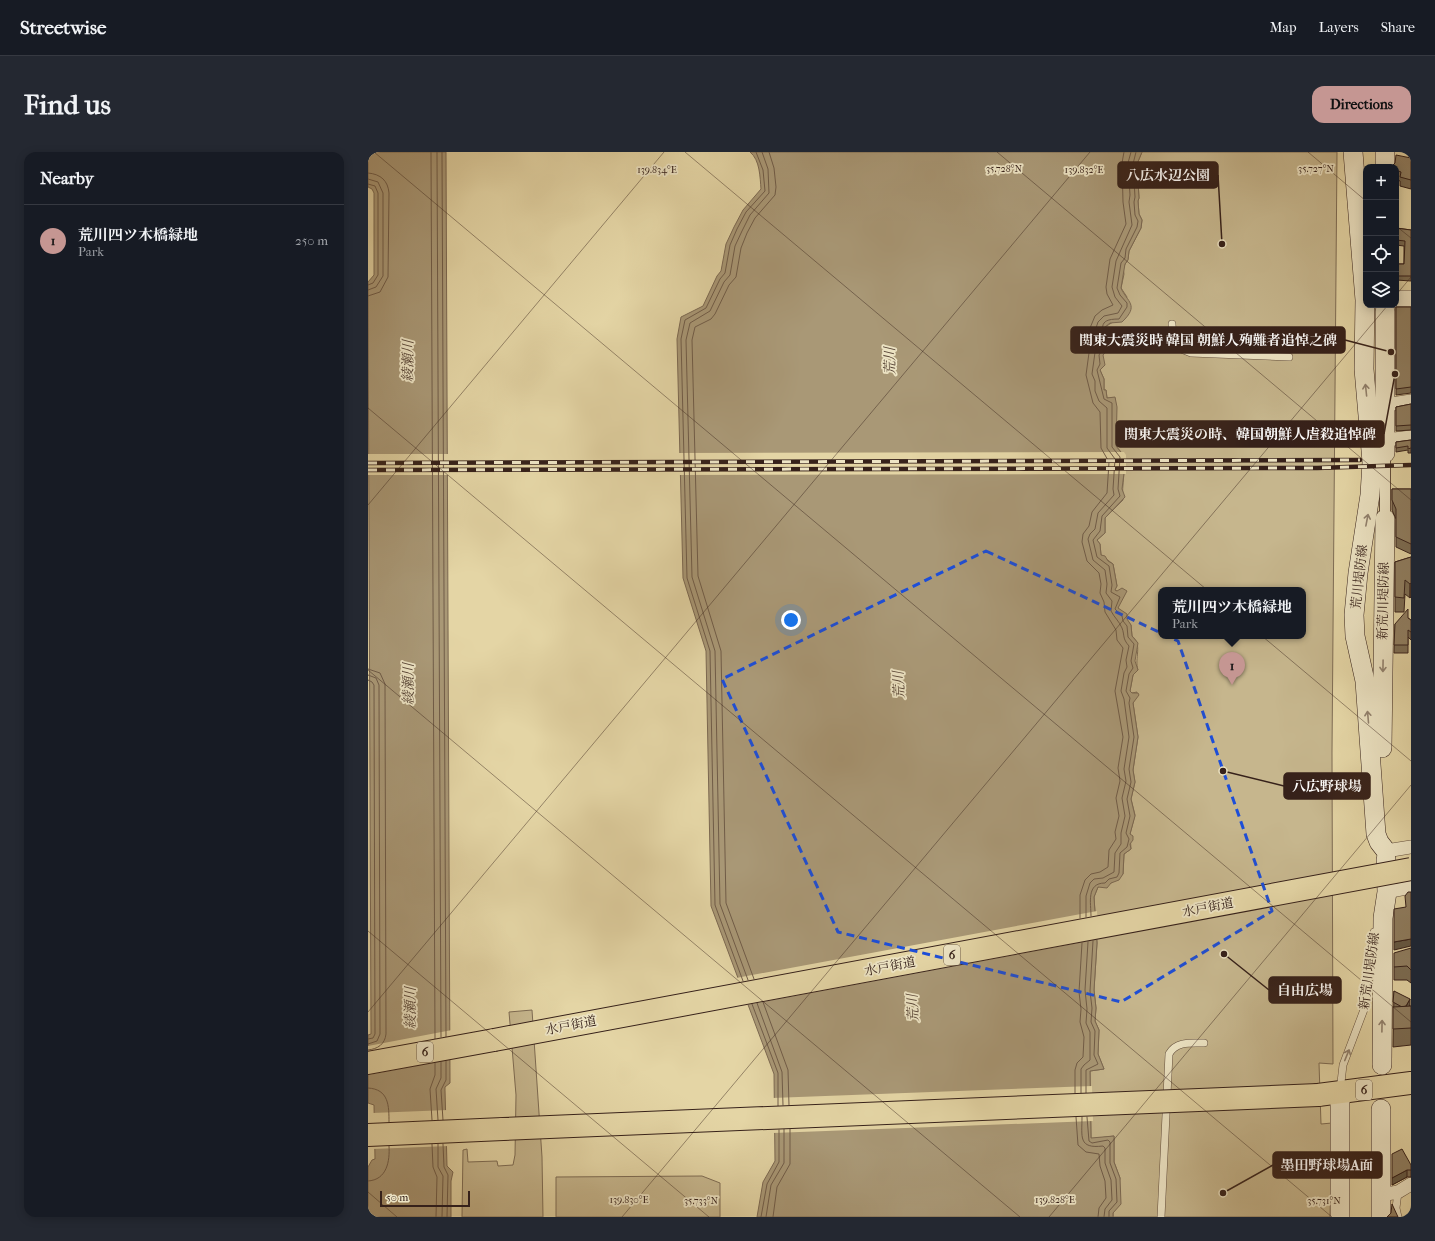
<!DOCTYPE html>
<meta charset="utf-8">
<style>
body{margin:0;font-family:"IM FELL French Canon","Noto Serif JP",serif;background:#242831;color:#f1f3f6}
.controls{position:absolute;right:12px;top:12px;display:grid;overflow:hidden;border-radius:8px;box-shadow:0 2px 10px #0003}
.controls button{width:36px;height:36px;display:grid;place-items:center;padding:0;border:0;border-bottom:1px solid #363941;background:#171b24;color:#f1f3f6;font:20px sans-serif}
.scale{position:absolute;left:12px;bottom:10px;width:90px;box-sizing:border-box;padding-left:4px;border:2px solid #36211a;border-top:0;font-size:11px;line-height:14px;white-space:nowrap;color:#36211a;-webkit-text-stroke:3px #ede4c4;paint-order:stroke}
.you{position:absolute;left:423px;top:468px;width:14px;height:14px;margin:-10px;border:3px solid #fff;border-radius:50%;background:#1a73e8;box-shadow:0 0 0 6px #1a73e833}
.badge{display:grid;place-items:center;width:26px;height:26px;border-radius:50%;background:#c59692;color:#111;font-size:13px;font-weight:700}
.pin{position:absolute;translate:-50% -33px;filter:drop-shadow(0 1px 2px #0008)}
.pin::after{content:'';position:absolute;top:21px;width:14px;height:12px;background:inherit;clip-path:polygon(0 0,100% 0,50% 100%)}
.popup{position:absolute;left:790px;top:435px;width:148px;height:52px;box-sizing:border-box;display:grid;place-content:center;border-radius:8px;background:#171b24;filter:drop-shadow(0 1px 3px #0005);font-size:13px;white-space:nowrap;color:#9ea1a6}
.popup b{font-size:15px;color:#f1f3f6}
.popup::after{content:'';position:absolute;left:50%;top:100%;margin-left:-8px;border:8px solid transparent;border-top-color:#171b24}
.list{margin:0;padding:0;list-style:none}
h2{display:flex;justify-content:space-between;align-items:center;height:52px;margin:0;padding:0 16px;font-size:17px}
h2 small{font-size:13px;font-weight:400;color:#9ea1a6}
.list li{display:grid;grid-template-columns:26px 1fr auto;gap:12px;align-items:center;box-sizing:border-box;height:72px;padding:0 16px;border-top:1px solid #363941}
.list b{display:block;font-size:15px;white-space:nowrap}
.list p{margin:0;font-size:13px;white-space:nowrap;color:#9ea1a6}
.list em{font-size:13px;font-style:normal;color:#9ea1a6}
.icon{flex:none;width:22px;height:22px;fill:none;stroke:currentColor;stroke-width:2;stroke-linecap:round;stroke-linejoin:round}
.map{position:relative;flex:none;width:1043px;height:1065px;overflow:hidden;border-radius:12px}
header{display:flex;align-items:center;gap:24px;box-sizing:border-box;height:56px;padding:0 20px;background:#171b24;border-bottom:1px solid #363941}
header strong{font-size:19px}
nav{display:flex;gap:22px;margin-inline-start:auto;font-size:14px}
.intro{display:flex;align-items:center;justify-content:space-between;box-sizing:border-box;height:96px;padding:0 24px}
h1{margin:0;font-size:28px}
.button{padding:10px 18px;border-radius:12px;background:#c59692;color:#111;font-size:14px;font-weight:700}
main{display:flex;gap:24px;padding:0 24px}
aside{flex:1;background:#171b24;border-radius:12px;box-shadow:0 2px 10px #0003}
.map>svg:first-child{display:block}
</style>
<header>
<strong>Streetwise</strong>
<nav><a>Map</a><a>Layers</a><a>Share</a></nav>
</header>
<div class="intro"><h1>Find us</h1><a class="button">Directions</a></div>
<main>
<aside>
<h2>Nearby<small></small></h2>
<ul class="list">
<li><span class="badge">1</span><div><b>荒川四ツ木橋緑地</b><p>Park</p></div><em>250 m</em></li>
</ul>
</aside>
<div class="map">
<svg width="1043" height="1065" viewBox="0 0 1043 1065">
<rect width="100%" height="100%" fill="#e4d5a5"/>
<filter id="stains"><feTurbulence type="fractalNoise" baseFrequency=".005" numOctaves="4"/><feColorMatrix values="0 0 0 0 .2 0 0 0 0 .09 0 0 0 0 .02 0 0 0 .5 -.17"/></filter>
<radialGradient id="worn" r=".72"><stop offset=".6" stop-color="#630" stop-opacity="0"/><stop offset="1" stop-color="#630" stop-opacity=".3"/></radialGradient>
<g fill="#c6b68d" stroke="#7e6c54" fill-rule="evenodd">
<path d="M 774,0 L 969,0 L 964,600 L 965,912 L 951,911 L 953,972 L 964,971 L 962,1065 L 745,1065 L 745,1061 L 752,1026 L 746,1010 L 746,984 L 723,987 L 722,919 L 736,917 L 730,902 L 731,878 L 727,869 L 728,856 L 726,838 L 729,791 L 726,745 L 730,735 L 743,731 L 755,722 L 756,702 L 763,697 L 762,682 L 767,663 L 763,647 L 767,630 L 765,618 L 770,585 L 765,551 L 769,540 L 764,541 L 762,539 L 765,523 L 770,518 C 766,506 775,493 764,484 L 763,473 L 750,456 L 749,439 L 746,438 L 749,434 L 745,412 L 733,403 L 732,392 L 729,388 L 737,381 L 737,366 L 755,348 C 753,333 759,317 754,302 C 753,299 750,297 748,294 L 747,246 L 739,246 L 738,238 L 736,238 L 736,227 L 732,218 L 736,193 L 740,188 L 737,175 L 745,170 L 759,145 L 753,136 L 756,122 L 755,116 L 760,107 L 761,99 L 773,76 L 774,68 L 771,62 L 770,49 L 771,46 L 769,12 ZM 793,438 L 935,438 L 935,484 L 793,484 Z"/>
<path d="M 164,858 L 174,1005 L 175,1065 L 94,1065 L 95,998 L 99,997 L 100,1010 L 129,1009 L 130,1014 L 145,1013 L 147,1003 L 148,943 L 141,860 Z"/>
<path d="M 334,1024 L 352,1031 L 352,1065 L 188,1065 L 188,1025 Z"/>
</g>
<g fill="#a99876" stroke="#7b6851">
<path d="M 0,0 L 78,0 L 82,931 L 77,935 L 77,938 L 79,1014 L 85,1020 L 83,1029 L 83,1065 L 0,1065 L 0,1015 L 4,1008 L 7,1007 L 6,953 L 0,951 L 0,883 L 3,882 L 0,130 L 6,123 L 6,41 L 4,37 L 0,35 Z"/>
<path d="M 382,0 L 774,0 L 769,12 L 771,46 L 770,49 L 771,62 L 774,68 L 773,76 L 761,99 L 760,108 L 757,112 L 753,136 C 759,150 772,153 754,170 L 742,171 L 737,175 L 740,188 L 736,193 L 740,197 L 735,203 L 737,213 L 732,218 L 736,227 L 736,238 L 738,238 L 739,246 L 747,245 L 749,255 L 748,294 L 756,304 L 756,321 L 754,337 L 757,345 L 737,366 L 737,381 L 729,388 L 732,392 L 733,403 L 737,404 L 740,409 L 745,412 L 749,434 L 747,438 L 749,439 L 754,436 L 759,439 L 750,456 L 759,462 L 759,467 L 763,473 L 764,484 L 770,491 L 767,509 L 770,518 L 765,523 L 762,539 L 764,541 L 770,541 L 771,543 L 765,551 L 770,585 L 765,618 L 767,630 L 763,647 L 767,664 L 762,682 L 765,684 L 765,688 L 762,692 L 763,697 L 756,702 L 755,722 L 751,728 L 743,731 L 739,736 L 730,735 L 726,745 L 729,791 L 726,838 L 728,856 L 727,869 L 731,878 L 730,902 L 736,917 L 722,919 L 723,986 L 746,984 L 746,1010 L 752,1026 L 753,1052 L 745,1061 L 745,1065 L 389,1065 L 395,1030 L 407,1009 L 406,922 L 343,754 L 338,499 L 315,426 L 309,187 L 313,165 L 335,154 L 349,124 L 353,119 L 358,92 L 366,75 L 375,58 L 393,37 C 392,25 392,8 382,0 Z"/>
</g>
<g fill="#e4d5a5">
<path d="M 756,300 L 758,303 L 758,322 L 311,323 L 310,301 Z"/>
<rect x="0" y="302" width="81" height="21"/>
<path d="M 729,759 L 731,787 L 378,853 L 368,826 Z"/>
<path d="M 84,878 L 84,907 L 0,923 L 0,894 Z"/>
<path d="M 724,934 L 725,969 L 405,981 L 404,946 Z"/>
<path d="M 80,958 L 81,994 L 4,997 L 4,961 Z"/>
</g>
<g fill="none" stroke-linecap="round" stroke-linejoin="round">
<g stroke="#705c48" stroke-width="1">
<path d="M 63,0 L 67,887"/>
<path d="M 69,0 L 73,885"/>
<path d="M 74,0 L 78,885"/>
<path d="M 0,21 C 13,22 20,29 21,41 L 20,125 L 12,140 L 0,144"/>
<path d="M 0,27 L 10,30 L 15,41 L 15,124 L 8,135 L 0,138"/>
<path d="M 0,32 L 7,34 L 10,41 L 10,123 L 5,131 L 0,133"/>
<path d="M 0,517 L 12,521 L 17,532 L 18,882 C 17,892 10,897 0,898"/>
<path d="M 0,523 L 8,526 L 11,533 L 12,882 L 9,889 L 0,892"/>
<path d="M 0,528 L 4,530 L 6,533 L 7,882 L 5,886 L 0,887"/>
<path d="M 723,764 C 723,751 718,731 737,731 L 741,727 L 749,725 L 751,721 L 752,701 L 759,695 L 761,687 L 758,681 L 762,664 L 759,647 L 763,630 L 761,617 L 766,585 L 761,551 L 762,546 L 758,539 L 761,522 L 765,516 L 763,509 L 766,492 L 760,485 L 759,474 L 755,469 L 754,464 L 747,457 L 752,445 L 743,440 L 744,433 L 741,414 L 729,405 L 725,388 L 732,379 L 734,364 L 752,344 L 750,337 L 752,305 L 744,295 L 744,251 L 736,247 L 729,218 L 732,212 L 731,203 L 734,198 L 732,193 C 738,177 727,167 751,167 L 759,155 L 759,151 L 752,143 L 749,136 L 753,111 L 757,106 L 758,97 L 769,75 L 770,69 L 767,63 L 766,50 L 767,45 L 765,12 L 768,0"/>
<path d="M 718,765 L 718,744 L 722,731 L 726,727 L 735,726 L 746,720 L 747,701 L 753,692 L 753,681 L 757,664 L 754,646 L 758,629 L 756,617 L 761,585 L 756,547 L 753,539 L 756,521 L 759,515 L 758,508 L 761,494 C 754,486 757,484 754,476 C 751,469 746,465 743,459 L 744,449 L 738,441 L 739,432 L 737,418 L 725,408 L 720,387 L 722,382 L 727,377 L 730,361 L 746,343 L 745,337 L 747,307 L 739,296 L 739,256 L 731,249 L 727,239 L 727,229 L 724,222 L 729,186 L 728,176 L 730,170 L 736,164 L 750,161 L 754,154 L 747,145 L 744,135 L 748,109 L 764,73 L 761,50 L 762,43 L 760,11 L 763,0"/>
<path d="M 712,766 L 712,743 L 717,728 L 723,722 L 732,720 L 740,715 L 741,698 L 748,687 L 747,680 L 751,664 L 748,646 L 752,629 L 750,616 L 755,585 L 747,539 L 755,496 L 749,488 L 748,478 L 737,460 L 736,450 L 732,441 L 733,432 L 731,421 L 719,409 L 714,390 L 715,382 L 721,374 L 724,360 L 739,341 L 741,310 L 733,296 L 732,260 L 725,251 L 718,223 L 723,186 L 722,176 L 727,164 L 734,158 L 745,153 L 739,142 L 738,135 L 742,107 L 758,72 L 755,50 L 754,11 L 756,0"/>
<path d="M 386,827 L 358,751 L 353,499 L 330,424 L 324,188 L 327,175 L 343,167 L 347,162 L 361,133 L 368,125 L 373,96 L 379,81 L 387,66 L 407,43 L 408,35 L 406,16 L 401,0"/>
<path d="M 380,828 L 352,752 L 347,499 L 324,425 L 318,188 L 322,171 L 342,159 L 356,130 L 362,123 L 367,94 L 374,79 L 382,63 L 401,41 L 400,17 L 394,0"/>
<path d="M 375,829 L 347,753 L 342,499 L 319,426 L 313,187 L 317,168 L 338,156 L 352,127 L 357,121 L 362,93 L 369,77 L 378,60 L 397,39 L 395,18 L 388,0"/>
<path d="M 395,850 L 420,918 L 421,953"/>
<path d="M 389,851 L 414,920 L 415,953"/>
<path d="M 384,852 L 410,921 L 410,954"/>
<path d="M 0,936 C 21,937 21,954 21,970"/>
<path d="M 707,941 L 707,918 L 709,911 L 715,905 L 716,885 L 712,870 L 713,857 L 711,840 L 714,791"/>
<path d="M 713,941 L 713,917 L 716,913 L 722,908 L 722,880 L 718,871 L 719,857 L 717,838 L 720,790"/>
<path d="M 718,941 L 718,918 L 730,912 L 726,903 L 727,879 L 723,870 L 724,856 L 722,839 L 725,789"/>
<path d="M 708,965 L 710,993 L 718,1000 L 731,1002 L 732,1014 L 737,1029 L 738,1046 L 731,1056 L 730,1065"/>
<path d="M 714,965 C 714,985 710,997 735,994 L 737,996 L 737,1011 L 743,1028 L 744,1048 L 737,1057 L 736,1065"/>
<path d="M 719,965 L 721,989 L 724,991 L 740,988 L 742,990 L 742,1011 L 748,1027 L 749,1050 L 741,1059 L 741,1065"/>
<path d="M 64,968 L 62,937 L 67,923 L 67,911"/>
<path d="M 70,968 L 68,937 L 73,926 L 73,910"/>
<path d="M 75,968 L 73,938 L 78,928 L 78,909"/>
<path d="M 64,992 L 65,1015 L 69,1025 L 68,1065"/>
<path d="M 70,992 L 70,1015 L 75,1024 L 74,1065"/>
<path d="M 75,992 L 76,1015 L 80,1023 L 79,1065"/>
<path d="M 0,1029 C 19,1028 22,1009 21,994"/>
<path d="M 393,1065 L 399,1032 L 411,1010 L 411,978"/>
<path d="M 398,1065 L 403,1033 L 416,1011 L 416,977"/>
<path d="M 405,1065 L 409,1035 L 422,1012 L 422,977"/>
</g>
<g stroke="#624e3d" stroke-width="8">
<g id="service">
<path d="M 804,172 L 805,189 L 811,196 L 823,201 L 921,205"/>
<path d="M 972,939 L 975,913 L 997,855 L 1006,780"/>
<path d="M 1030,1040 L 1028,1056 L 1030,1065"/>
<path d="M 793,1065 L 801,902 C 808,889 823,891 836,891"/>
</g>
</g>
<g stroke="#624e3d" stroke-width="12">
<path id="pedestrian" d="M 1017,367 L 1017,301"/>
</g>
<g stroke="#624e3d" stroke-width="14">
<g id="minor">
<path d="M 1017,253 L 1043,249"/>
<path d="M 1018,288 L 1043,285"/>
<path d="M 1018,699 L 1043,695"/>
<path d="M 1019,740 L 1043,735"/>
<path d="M 1013,1043 L 1030,1040 L 1043,1032"/>
</g>
</g>
<g stroke="#624e3d" stroke-width="18">
<path id="tertiary" d="M 1028,147 L 1043,147"/>
</g>
<g stroke="#36211a" stroke-width="20">
<g id="secondary">
<path d="M 985,0 L 997,148 L 996,217 L 1004,310 L 1002,343 L 990,421 L 986,463 L 987,484 L 997,529 L 1008,682 L 1011,690 L 1018,699"/>
<path d="M 1017,15 L 1017,0"/>
<path d="M 1017,301 L 1017,159"/>
<path d="M 1014,596 L 1017,367"/>
<path d="M 1014,913 L 1015,766 L 1019,740 L 1018,707"/>
<path d="M 972,941 L 972,1065"/>
<path d="M 1013,1065 L 1013,957"/>
</g>
</g>
<g stroke="#36211a" stroke-width="24">
<g id="trunk">
<path d="M 0,911 L 126,888"/>
<path d="M 950,943 L 1043,931"/>
<path d="M 0,983 L 135,977"/>
</g>
</g>
<use href="#service" stroke="#ede4c4" stroke-width="7"/>
<use href="#pedestrian" stroke="#ede4c4" stroke-width="10"/>
<use href="#minor" stroke="#ede4c4" stroke-width="13"/>
<use href="#tertiary" stroke="#ede4c4" stroke-width="17"/>
<use href="#secondary" stroke="#ede4c4" stroke-width="19"/>
<use href="#trunk" stroke="#e4d5a5" stroke-width="22"/>
<g stroke="#36211a" stroke-width="4.5">
<g id="rail">
<path d="M 0,311 L 992,308"/>
<path d="M 0,318 L 949,316 L 1043,313"/>
</g>
</g>
<use href="#rail" stroke="#ede4c4" stroke-width="3" stroke-dasharray="9" stroke-linecap="butt"/>
<g stroke="#36211a" stroke-width="24" stroke-linecap="butt">
<g id="trunk-bridge">
<path d="M 126,888 L 1043,717"/>
<path d="M 135,977 L 950,943"/>
</g>
</g>
<use href="#trunk-bridge" stroke="#e4d5a5" stroke-width="22"/>
</g>
<g fill="#7c6d54" stroke="#36211a">
<path d="M 1043,6 L 1043,37 L 1032,34 L 1032,29 L 1028,27 L 1028,15 Z"/>
<path d="M 1028,76 L 1043,78 L 1043,129 L 1028,128 L 1028,112 L 1036,112 L 1036,94 L 1028,93 Z"/>
<path d="M 1028,155 L 1043,155 L 1043,241 L 1028,243 Z"/>
<path d="M 1043,252 L 1043,278 L 1028,279 L 1028,255 Z"/>
<path d="M 1043,288 L 1043,301 L 1040,301 L 1040,298 L 1028,300 L 1028,290 Z"/>
<path d="M 1024,337 L 1043,337 L 1043,402 L 1028,395 L 1028,367 L 1024,358 Z"/>
<path d="M 1043,405 L 1042,446 L 1037,442 L 1036,460 L 1027,460 L 1027,410 Z"/>
<path d="M 1040,466 L 1043,468 L 1043,488 L 1040,485 L 1040,501 L 1026,501 L 1027,472 Z"/>
<path d="M 1043,796 L 1043,831 L 1039,828 L 1026,828 L 1026,815 Z"/>
<path d="M 1026,839 L 1042,853 L 1041,854 L 1043,854 L 1043,893 L 1025,895 Z"/>
<path d="M 1043,1013 L 1043,1025 L 1039,1025 L 1024,1033 Z"/>
</g>
<g fill="#655945" stroke="#36211a">
<path d="M 1043,431 L 1043,445 L 1042,446 L 1042,432 Z"/>
<path d="M 1043,787 L 1043,794 L 1026,798 L 1026,790 Z"/>
<path d="M 1042,847 L 1042,853 L 1037,862 L 1037,856 Z"/>
<path d="M 1039,1018 L 1039,1025 L 1024,1033 L 1024,1026 Z"/>
</g>
<g fill="#907f62" stroke="#36211a">
<path d="M 1028,3 L 1043,6 L 1043,28 L 1032,25 L 1033,20 L 1028,18 L 1028,15 L 1023,15 L 1027,11 Z"/>
<path d="M 1028,76 L 1043,78 L 1043,124 L 1028,124 L 1028,112 L 1036,112 L 1037,89 L 1028,88 Z"/>
<path d="M 1028,155 L 1043,155 L 1043,235 L 1028,237 Z"/>
<path d="M 1043,252 L 1043,273 L 1028,274 L 1028,255 Z"/>
<path d="M 1043,288 L 1043,296 L 1040,297 L 1040,294 L 1028,296 L 1028,290 Z"/>
<path d="M 1024,337 L 1043,337 L 1043,392 L 1028,385 L 1028,357 L 1024,348 Z"/>
<path d="M 1043,405 L 1043,431 L 1042,432 L 1037,428 L 1036,446 L 1027,445 L 1027,410 Z"/>
<path d="M 1040,457 L 1040,466 L 1043,468 L 1043,480 L 1040,478 L 1040,493 L 1026,493 L 1027,472 Z"/>
<path d="M 1040,740 L 1043,740 L 1043,787 L 1026,790 L 1026,757 L 1038,755 L 1037,744 Z"/>
<path d="M 1043,796 L 1043,818 L 1039,814 L 1026,815 L 1026,801 Z"/>
<path d="M 1026,839 L 1042,847 L 1038,854 L 1034,855 L 1025,850 Z"/>
<path d="M 1043,854 L 1043,876 L 1025,877 L 1025,855 Z"/>
<path d="M 1034,997 L 1043,1013 L 1043,1018 L 1039,1018 L 1024,1026 L 1024,1002 Z"/>
<path d="M 1024,1052 L 1030,1065 L 1019,1065 L 1023,1061 Z"/>
</g>
<defs><path id="oneway-shaft" d="M-6 0H5M1.5-3L5.5 0L1.5 3" fill="none" stroke-width="1.6" stroke-linecap="round" stroke-linejoin="round"/></defs>
<g stroke="#92826f">
<use href="#oneway-shaft" transform="translate(998 238) rotate(-96)"/>
<use href="#oneway-shaft" transform="translate(999 368) rotate(-79)"/>
<use href="#oneway-shaft" transform="translate(1015 514) rotate(91)"/>
<use href="#oneway-shaft" transform="translate(1000 565) rotate(-95)"/>
<use href="#oneway-shaft" transform="translate(1014 874) rotate(-89)"/>
<use href="#oneway-shaft" transform="translate(979 903) rotate(-68)"/>
</g>
<path fill="none" stroke="#1d4ed8" stroke-width="3" stroke-dasharray="8 5" stroke-linejoin="round" d="M 618,399 L 810,489 L 904,759 L 753,850 L 470,780 L 354,527 Z"/>
<path fill="none" stroke="#36211a" stroke-width="1" stroke-opacity="0.45" d="M 6,0 L 1043,870M 317,0 L 1043,609M 629,0 L 1043,348M 940,0 L 998,49M 1028,74 L 1043,86M 1028,143 L 1043,125M 0,256 L 964,1065M 0,353 L 296,0M 0,518 L 652,1065M 0,779 L 341,1065M 0,860 L 722,0M 0,1040 L 29,1065M 254,1065 L 1020,153M 681,1065 L 1043,633"/>
<g text-anchor="middle" dominant-baseline="central" stroke-width="3.5" stroke-linejoin="round" paint-order="stroke">
<g fill="#ede4c4" stroke="#6d5c4d" stroke-width="1">
<rect x="576" y="793" width="16" height="20" rx="3"/>
<rect x="49" y="890" width="16" height="20" rx="3"/>
<rect x="988" y="928" width="16" height="20" rx="3"/>
</g>
<g font-size="12" font-weight="bold" fill="#36211a">
<text x="584" y="803">6</text>
<text x="57" y="900">6</text>
<text x="996" y="938">6</text>
</g>
<g font-size="13" fill="#36211a" stroke="#ede4c4">
<text transform="translate(991 425) rotate(-84)">荒川堤防線</text>
<text transform="translate(1015 449) rotate(-89)">新荒川堤防線</text>
<text transform="translate(840 755) rotate(-11)">水戸街道</text>
<text transform="translate(522 814) rotate(-11)">水戸街道</text>
<text transform="translate(1001 819) rotate(-82)">新荒川堤防線</text>
<text transform="translate(203 873) rotate(-11)">水戸街道</text>
</g>
<g font-size="14" font-style="italic" fill="#584536" stroke="#ede4c4">
<text transform="translate(40 209) rotate(-89)">綾瀬川</text>
<text transform="translate(522 209) rotate(-91)">荒川</text>
<text transform="translate(40 532) rotate(-90)">綾瀬川</text>
<text transform="translate(531 533) rotate(-93)">荒川</text>
<text transform="translate(42 856) rotate(-90)">綾瀬川</text>
<text transform="translate(545 856) rotate(-93)">荒川</text>
</g>
</g>
<g font-size="10" text-anchor="middle" fill="#36211a" stroke="#ede4c4" stroke-width="3.5" stroke-linejoin="round" paint-order="stroke">
<text x="636" y="20">35.728°N</text>
<text x="948" y="20">35.727°N</text>
<text x="289" y="21">139.834°E</text>
<text x="716" y="21">139.832°E</text>
<text x="261" y="1051">139.830°E</text>
<text x="687" y="1051">139.828°E</text>
<text x="333" y="1052">35.733°N</text>
<text x="956" y="1052">35.731°N</text>
</g>
<path fill="none" stroke="#36211a" stroke-width="1.5" d="M854 92L850 23M1023 200L977 188M1027 222L1016 282M855 619L916 634M856 802L901 838M855 1041L905 1013"/>
<g fill="#36211a" stroke="#ede4c4" stroke-width="1.5">
<circle cx="854" cy="92" r="4"/>
<circle cx="1023" cy="200" r="4"/>
<circle cx="1027" cy="222" r="4"/>
<circle cx="855" cy="619" r="4"/>
<circle cx="856" cy="802" r="4"/>
<circle cx="855" cy="1041" r="4"/>
</g>
<g fill="#36211a" stroke="#36211a" stroke-width="1.5">
<rect x="750" y="10" width="100" height="26" rx="4"/>
<rect x="703" y="175" width="274" height="26" rx="4"/>
<rect x="748" y="269" width="268" height="26" rx="4"/>
<rect x="916" y="621" width="86" height="26" rx="4"/>
<rect x="901" y="825" width="72" height="26" rx="4"/>
<rect x="905" y="1000" width="109" height="26" rx="4"/>
</g>
<g font-size="14" text-anchor="middle" font-weight="bold" fill="#fff">
<text x="800" y="28">八広水辺公園</text>
<text x="840" y="193">関東大震災時 韓国 朝鮮人殉難者追悼之碑</text>
<text x="882" y="287">関東大震災の時、韓国朝鮮人虐殺追悼碑</text>
<text x="959" y="639">八広野球場</text>
<text x="937" y="843">自由広場</text>
<text x="959" y="1018">墨田野球場A面</text>
</g>
<rect width="100%" height="100%" filter="url(#stains)"/>
<rect width="100%" height="100%" fill="url(#worn)"/>
</svg>
<div class="controls">
<button>+</button>
<button>−</button>
<button><svg class="icon" aria-label="locate" viewBox="0 0 24 24"><circle cx="12" cy="12" r="6"/><path d="M12 2v4M12 18v4M2 12h4M18 12h4"/></svg></button>
<button><svg class="icon" aria-label="layers" viewBox="0 0 24 24"><path d="M12 4l9 5-9 5-9-5zM3 14l9 5 9-5"/></svg></button>
</div>
<div class="scale">50 m</div>
<div class="you"></div>
<div class="pin badge" style="left:864px;top:533px">1</div>
<div class="popup"><b>荒川四ツ木橋緑地</b>Park</div>
</div>
</main>
